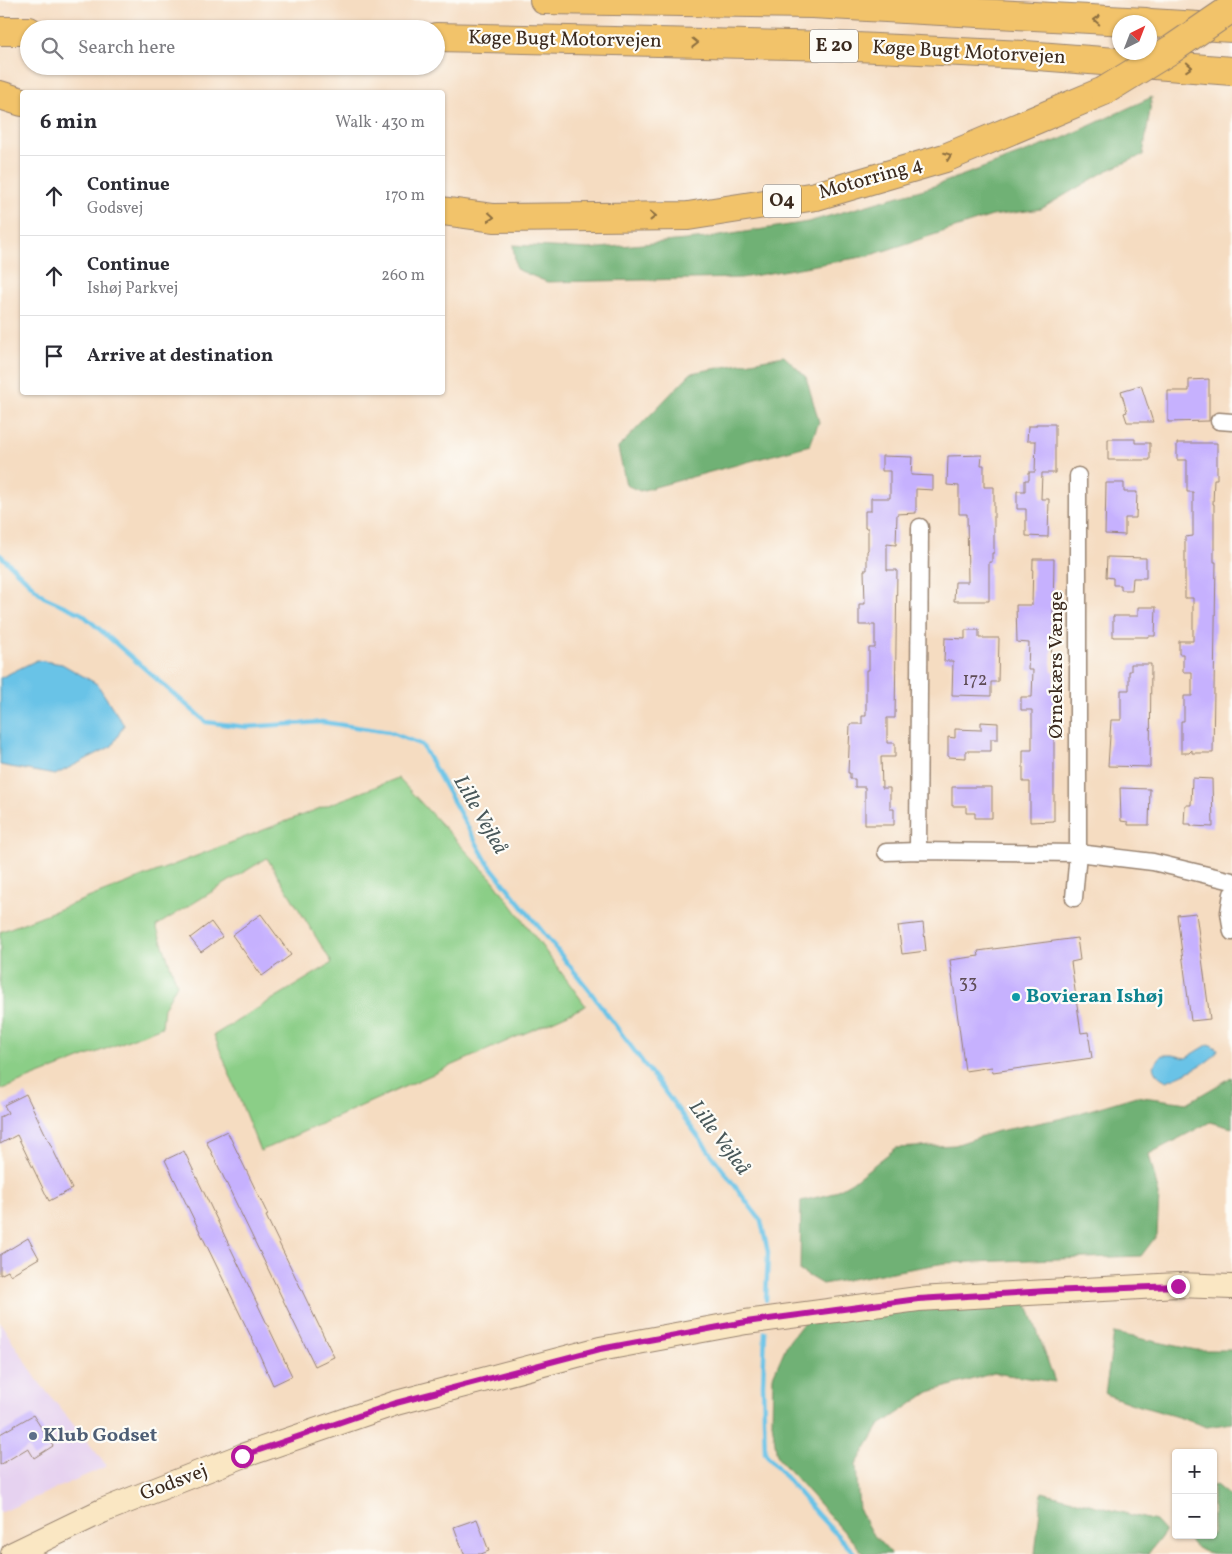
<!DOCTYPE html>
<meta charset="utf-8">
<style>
body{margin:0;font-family:Vollkorn,serif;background:#f2f2f3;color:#2b2b33}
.controls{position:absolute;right:15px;bottom:15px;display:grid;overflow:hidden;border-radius:5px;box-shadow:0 1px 4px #0004}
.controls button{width:45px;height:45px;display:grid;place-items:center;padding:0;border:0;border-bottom:1px solid #e1e1e2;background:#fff;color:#2b2b33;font:25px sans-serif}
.compass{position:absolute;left:1112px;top:15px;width:45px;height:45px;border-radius:50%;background:#fff;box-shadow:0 1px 4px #0004;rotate:42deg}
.stop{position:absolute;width:15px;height:15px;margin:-11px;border:4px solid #b5179e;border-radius:50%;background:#fff}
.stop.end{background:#b5179e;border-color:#fff;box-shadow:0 1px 5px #0008}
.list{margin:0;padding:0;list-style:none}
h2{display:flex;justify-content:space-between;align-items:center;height:65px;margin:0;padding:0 20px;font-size:21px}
h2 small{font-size:16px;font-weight:400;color:#7c7c81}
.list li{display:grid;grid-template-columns:32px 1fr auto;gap:15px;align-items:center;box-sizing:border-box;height:80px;padding:0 20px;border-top:1px solid #e1e1e2}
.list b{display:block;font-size:19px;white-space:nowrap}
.list p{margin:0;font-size:16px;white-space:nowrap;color:#7c7c81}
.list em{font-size:16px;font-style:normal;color:#7c7c81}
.icon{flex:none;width:28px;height:28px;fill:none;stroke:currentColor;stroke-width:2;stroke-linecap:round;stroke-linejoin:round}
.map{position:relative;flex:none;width:1232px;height:1554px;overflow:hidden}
.search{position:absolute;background:#fff;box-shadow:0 1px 4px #0004;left:20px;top:20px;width:425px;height:55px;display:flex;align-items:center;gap:12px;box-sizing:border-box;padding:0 18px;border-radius:28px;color:#7c7c81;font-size:19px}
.panel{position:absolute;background:#fff;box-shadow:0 1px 4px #0004;left:20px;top:90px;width:425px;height:305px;border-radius:5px}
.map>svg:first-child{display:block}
</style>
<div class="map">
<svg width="1232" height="1554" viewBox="0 0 1232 1554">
<rect width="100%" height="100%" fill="#fdfcf7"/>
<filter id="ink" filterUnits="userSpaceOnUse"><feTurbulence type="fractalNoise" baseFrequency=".02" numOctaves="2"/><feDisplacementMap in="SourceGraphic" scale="10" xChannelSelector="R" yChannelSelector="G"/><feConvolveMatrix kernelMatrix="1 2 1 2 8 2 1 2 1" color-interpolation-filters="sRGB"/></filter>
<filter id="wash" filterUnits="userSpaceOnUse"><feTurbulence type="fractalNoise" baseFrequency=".0096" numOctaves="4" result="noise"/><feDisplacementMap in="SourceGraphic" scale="20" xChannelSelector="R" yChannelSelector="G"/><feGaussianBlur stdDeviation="1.12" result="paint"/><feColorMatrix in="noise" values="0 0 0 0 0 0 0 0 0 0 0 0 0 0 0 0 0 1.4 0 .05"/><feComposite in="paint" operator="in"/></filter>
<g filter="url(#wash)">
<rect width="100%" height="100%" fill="#f5dcc1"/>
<path fill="#e6d2f0" d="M 0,1322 L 38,1381 L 107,1466 L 0,1513 Z"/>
<path fill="#8bce87" stroke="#637c52" d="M 398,778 L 493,880 L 586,1006 L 260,1151 L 214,1035 L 332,963 L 267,858 L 156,926 L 177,984 L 164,1008 L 162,1027 L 0,1090 L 0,932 Z"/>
<g fill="#70b174" stroke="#566e49">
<path d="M 1152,97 L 1143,155 L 1106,171 L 1041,209 L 992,216 L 868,256 L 741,278 L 547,282 L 516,269 L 513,245 L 589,249 L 707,238 L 808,222 L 931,187 L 1061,139 Z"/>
<path d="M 784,356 L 806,377 L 819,422 L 810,445 L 640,491 L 626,485 L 618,448 L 691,373 Z"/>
<path d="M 1232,1077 L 1232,1128 L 1210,1122 L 1149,1154 L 1159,1195 L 1157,1235 L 1141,1256 L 945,1263 L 822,1284 L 800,1271 L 801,1201 L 831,1194 L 852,1182 L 896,1148 L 955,1145 L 994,1132 L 1063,1118 L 1136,1096 L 1187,1103 Z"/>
<path d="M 1027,1302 L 1055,1382 L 994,1373 L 929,1392 L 879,1426 L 856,1465 L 859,1510 L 871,1532 L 891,1554 L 864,1554 L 777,1457 L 772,1422 L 773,1376 L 787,1344 L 804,1322 L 936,1306 Z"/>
<path d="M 1114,1333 L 1196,1350 L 1232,1350 L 1232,1423 L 1207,1427 L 1181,1418 L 1130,1403 L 1105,1394 Z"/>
<path d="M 1216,1485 L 1232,1498 L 1232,1554 C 1206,1554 1201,1554 1183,1535 L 1213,1535 L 1213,1486 Z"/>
<path d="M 1042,1492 L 1155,1521 L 1165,1532 L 1148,1554 L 1035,1554 Z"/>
</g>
<g fill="#69c3e7" stroke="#527682">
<path d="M 37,660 L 62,664 L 97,684 L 124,725 L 112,746 L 55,775 L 0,765 L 0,678 Z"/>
<path d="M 1209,1044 L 1218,1049 C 1214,1063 1180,1075 1167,1081 C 1159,1077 1155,1074 1153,1066 L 1162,1055 L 1173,1055 L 1186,1058 Z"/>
</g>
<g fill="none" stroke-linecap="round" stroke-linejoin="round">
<g stroke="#69c3e7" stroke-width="4.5">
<path d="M 0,555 L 44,597 L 82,614 L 206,722 L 246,727 L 322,722 L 389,732 L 422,745 L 487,862 L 589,990 L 761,1221 L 768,1252 L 766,1300"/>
<path d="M 765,1332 L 763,1384 L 765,1453 L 818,1515 L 855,1554"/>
</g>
</g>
<g id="blocks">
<g fill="#c6b1fe">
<path d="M 1209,379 L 1209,421 L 1168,422 L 1168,391 L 1189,391 L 1189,380 Z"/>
<path d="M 1141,385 L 1153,422 L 1127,422 L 1124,413 L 1127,412 L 1121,391 Z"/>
<path d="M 1036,424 L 1055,424 L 1055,473 L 1042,473 L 1041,499 L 1049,499 L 1048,537 L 1026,536 L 1026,509 L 1017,509 L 1017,491 L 1025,491 L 1025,480 L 1029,480 L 1029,472 L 1035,472 L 1036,441 L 1027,441 L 1028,426 L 1036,426 Z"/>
<path d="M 1108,439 L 1135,439 L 1135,443 L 1150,443 L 1150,460 L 1108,460 Z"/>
<path d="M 1177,443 L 1217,443 L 1217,479 L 1214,479 L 1213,504 L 1214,504 L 1214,562 L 1216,562 L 1213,753 L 1192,753 L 1192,750 L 1189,753 L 1181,753 L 1181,721 L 1184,721 L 1184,696 L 1192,696 L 1192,672 L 1183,672 L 1183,654 L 1179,654 L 1179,641 L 1193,641 L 1193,598 L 1185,598 L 1185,537 L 1193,536 L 1193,492 L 1187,492 L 1187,460 L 1177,460 Z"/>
<path d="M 982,455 L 981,465 L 984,465 L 984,487 L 994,487 L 994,553 L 992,553 L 992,562 L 989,562 L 989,601 L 954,601 L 955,582 L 968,582 L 967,514 L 959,514 L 959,486 L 947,485 L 948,456 Z"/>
<path d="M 882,456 L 912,457 L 911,475 L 933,476 L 933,490 L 916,489 L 916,513 L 897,514 L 896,545 L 887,544 L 887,570 L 897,570 L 895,718 L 887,718 L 887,743 L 895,743 L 895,757 L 881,757 L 882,788 L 890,788 L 890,809 L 894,809 L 894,825 L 865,825 L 865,787 L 855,787 L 855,779 L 850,779 L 850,773 L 848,773 L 850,724 L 862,724 L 862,716 L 866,716 L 866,670 L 869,670 L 869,648 L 875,648 L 875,625 L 859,625 L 859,604 L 865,604 L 864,570 L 867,570 L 867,551 L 868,550 L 868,528 L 865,528 L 865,511 L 871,511 L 871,498 L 890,498 L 890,471 L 882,471 Z"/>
<path d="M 1106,483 L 1124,483 L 1124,492 L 1137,492 L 1136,518 L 1125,518 L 1125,535 L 1105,534 Z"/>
<path d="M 1107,557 L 1146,558 L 1146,578 L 1133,578 L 1132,590 L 1121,590 L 1121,585 L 1113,585 L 1113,578 L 1106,577 Z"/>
<path d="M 1033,559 L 1054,559 L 1053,618 L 1056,618 L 1055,636 L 1052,636 L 1051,663 L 1052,672 L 1054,672 L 1054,821 L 1030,822 L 1030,782 L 1023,782 L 1023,750 L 1032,750 L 1032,710 L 1021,710 L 1021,697 L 1032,697 L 1033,670 L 1028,670 L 1029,643 L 1017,642 L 1016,605 L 1032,605 Z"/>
<path d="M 1138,607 L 1156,607 L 1155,636 L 1148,636 L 1148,637 L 1113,637 L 1113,616 L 1138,616 Z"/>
<path d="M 965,630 L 979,630 L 979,638 L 999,638 L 998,682 L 991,682 L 991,696 L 952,695 L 953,661 L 944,661 L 945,638 L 965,639 Z"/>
<path d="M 1131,664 L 1151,664 L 1150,767 L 1108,766 L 1111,720 L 1121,720 L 1121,690 L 1129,690 L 1129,671 L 1131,671 Z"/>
<path d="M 981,722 L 998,723 L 998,739 L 991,739 L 991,751 L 966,751 L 966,758 L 948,757 L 948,737 L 955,738 L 955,729 L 981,730 Z"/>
<path d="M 1192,778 L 1212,779 L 1213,827 L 1191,826 L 1191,824 L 1184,824 L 1185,805 L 1191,805 Z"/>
<path d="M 952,787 L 992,787 L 992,818 L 975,818 L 975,813 L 966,813 L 966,806 L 952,806 Z"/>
<path d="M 1120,788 L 1150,789 L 1149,825 L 1128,825 L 1128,822 L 1121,821 Z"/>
<path d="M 1196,913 L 1210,1019 L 1191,1021 L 1177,915 Z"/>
<path d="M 261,914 L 291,955 L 262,976 L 232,935 Z"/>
<path d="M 211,922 L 222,937 L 201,952 L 190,938 Z"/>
<path d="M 923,923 L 926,951 L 902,954 L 898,926 Z"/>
<path d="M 1077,938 L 1080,960 L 1071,962 L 1081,1033 L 1088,1032 L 1092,1058 L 993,1072 L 992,1067 L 965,1071 L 950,960 L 979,956 L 978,951 Z"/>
<path d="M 26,1094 L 72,1189 L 49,1201 L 17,1135 L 0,1144 L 0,1117 L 8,1113 L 4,1105 Z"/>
<path d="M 227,1131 L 268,1215 L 266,1216 L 334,1357 L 315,1366 L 206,1141 Z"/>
<path d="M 184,1151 L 292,1376 L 273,1385 L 256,1347 L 165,1160 Z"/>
<path d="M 28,1238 L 39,1258 L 10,1275 L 8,1271 L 0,1275 L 0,1255 Z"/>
<path d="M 33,1415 L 53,1446 L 34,1458 L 28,1448 L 0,1465 L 0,1434 Z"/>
<path d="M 477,1519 L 489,1551 L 481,1554 L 464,1554 L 454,1527 Z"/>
</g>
</g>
</g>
<g filter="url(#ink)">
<use href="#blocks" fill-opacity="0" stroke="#988370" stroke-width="1"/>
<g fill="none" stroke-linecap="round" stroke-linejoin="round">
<g stroke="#988370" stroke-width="19">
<g id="street">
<path d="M 1219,421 L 1232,422"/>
<path d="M 918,851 L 920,527"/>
<path d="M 886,852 L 918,851 L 1078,853 L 1153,862 L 1232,881"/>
<path d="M 1232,894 L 1229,912 L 1232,932"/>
<path d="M 1074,898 L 1078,853 L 1078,476"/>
</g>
</g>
<g stroke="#988370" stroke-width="26">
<path id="secondary" d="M 13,1554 L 102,1511 L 242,1456 L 396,1403 L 600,1349 L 746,1322 L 918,1299 L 1178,1285 L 1232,1287"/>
</g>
<g stroke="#988370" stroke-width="30">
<g id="highway">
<path d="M 544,0 L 812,4 L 1146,22"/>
<path d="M 1150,23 L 1232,28"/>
<path d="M 0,31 L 29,31"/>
<path d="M 436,37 L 835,46 L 1025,55 L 1232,71"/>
<path d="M 0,95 L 22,102"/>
<path d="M 442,211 L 494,218 L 688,216 L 816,196 L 945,158 L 1104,91"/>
</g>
</g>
<use href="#street" stroke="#fff" stroke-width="16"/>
<use href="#secondary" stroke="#fae7c3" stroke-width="24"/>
<use href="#highway" stroke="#f2c36a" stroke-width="28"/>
<g stroke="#988370" stroke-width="30" stroke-linecap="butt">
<path id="highway-bridge" d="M 1104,91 L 1172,49 L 1232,8"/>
</g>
<use href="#highway-bridge" stroke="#f2c36a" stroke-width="28"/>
</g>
<defs><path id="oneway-chevron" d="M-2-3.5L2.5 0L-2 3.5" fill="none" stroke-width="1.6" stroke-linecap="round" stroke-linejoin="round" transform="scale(1.25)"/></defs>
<g stroke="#8d6f40">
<use href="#oneway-chevron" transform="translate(1097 20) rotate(-177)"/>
<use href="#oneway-chevron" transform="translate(695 43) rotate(1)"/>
<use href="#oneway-chevron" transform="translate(1189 67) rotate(4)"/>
<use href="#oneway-chevron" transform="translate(948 156) rotate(-21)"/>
<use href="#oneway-chevron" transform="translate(653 216)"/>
<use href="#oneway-chevron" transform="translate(491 217) rotate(5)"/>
</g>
</g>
<g fill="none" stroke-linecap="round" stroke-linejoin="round" filter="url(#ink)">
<path stroke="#b5179e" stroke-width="6" d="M 242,1456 L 396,1403 L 600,1349 L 746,1322 L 918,1299 L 1047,1291 L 1178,1286"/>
</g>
<circle fill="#0f9aa8" stroke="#fdfcf7" stroke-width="2" cx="1016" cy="997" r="5"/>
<circle fill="#5c6f8a" stroke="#fdfcf7" stroke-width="2" cx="33" cy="1436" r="5"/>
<g text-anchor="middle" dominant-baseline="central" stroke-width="4.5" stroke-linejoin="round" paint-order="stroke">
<g font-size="18" fill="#5e4c56">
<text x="975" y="680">172</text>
<text x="968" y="983">33</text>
</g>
<g fill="#fdfcf7" stroke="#75695f" stroke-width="1">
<rect x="810" y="29.5" width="48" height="33" rx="4"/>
<rect x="763" y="184.5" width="38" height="33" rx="4"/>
</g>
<g font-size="19" font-weight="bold" fill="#3b2a1e">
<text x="834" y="46">E 20</text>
<text x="782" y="201">O4</text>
</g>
<g font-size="20" fill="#3b2a1e" stroke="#fdfcf7">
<text transform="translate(565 40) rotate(1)">Køge Bugt Motorvejen</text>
<text transform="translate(969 53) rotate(3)">Køge Bugt Motorvejen</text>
<text transform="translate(871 179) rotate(-16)">Motorring 4</text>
<text transform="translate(1057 665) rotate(-90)">Ørnekærs Vænge</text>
<text transform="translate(174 1483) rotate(-21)">Godsvej</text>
</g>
<g font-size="20" font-weight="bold" fill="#0d838f" stroke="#fdfcf7" text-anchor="start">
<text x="1026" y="997">Bovieran Ishøj</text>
</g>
<g font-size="20" font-weight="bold" fill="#4e5e75" stroke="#fdfcf7" text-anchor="start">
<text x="43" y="1436">Klub Godset</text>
</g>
<g font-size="21" font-style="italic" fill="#49585a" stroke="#fdfcf7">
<text transform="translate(480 815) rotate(60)">Lille Vejleå</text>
<text transform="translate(719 1138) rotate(53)">Lille Vejleå</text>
</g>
</g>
</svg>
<div class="controls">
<button>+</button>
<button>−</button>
</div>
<svg class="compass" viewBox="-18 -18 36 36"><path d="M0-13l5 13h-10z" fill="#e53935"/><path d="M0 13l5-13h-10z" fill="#7c7c81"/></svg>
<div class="stop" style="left:242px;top:1456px"></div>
<div class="stop end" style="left:1178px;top:1286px"></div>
<div class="search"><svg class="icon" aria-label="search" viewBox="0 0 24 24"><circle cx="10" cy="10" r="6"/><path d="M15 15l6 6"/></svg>Search here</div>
<section class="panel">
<h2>6 min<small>Walk · 430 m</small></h2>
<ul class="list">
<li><svg class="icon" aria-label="ahead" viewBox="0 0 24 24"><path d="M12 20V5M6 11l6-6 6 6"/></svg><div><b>Continue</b><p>Godsvej</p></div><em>170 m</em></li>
<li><svg class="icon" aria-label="ahead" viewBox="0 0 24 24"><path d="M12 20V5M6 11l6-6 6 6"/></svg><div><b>Continue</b><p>Ishøj Parkvej</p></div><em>260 m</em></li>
<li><svg class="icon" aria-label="arrive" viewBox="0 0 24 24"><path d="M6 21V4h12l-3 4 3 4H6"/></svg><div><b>Arrive at destination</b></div></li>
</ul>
</section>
</div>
